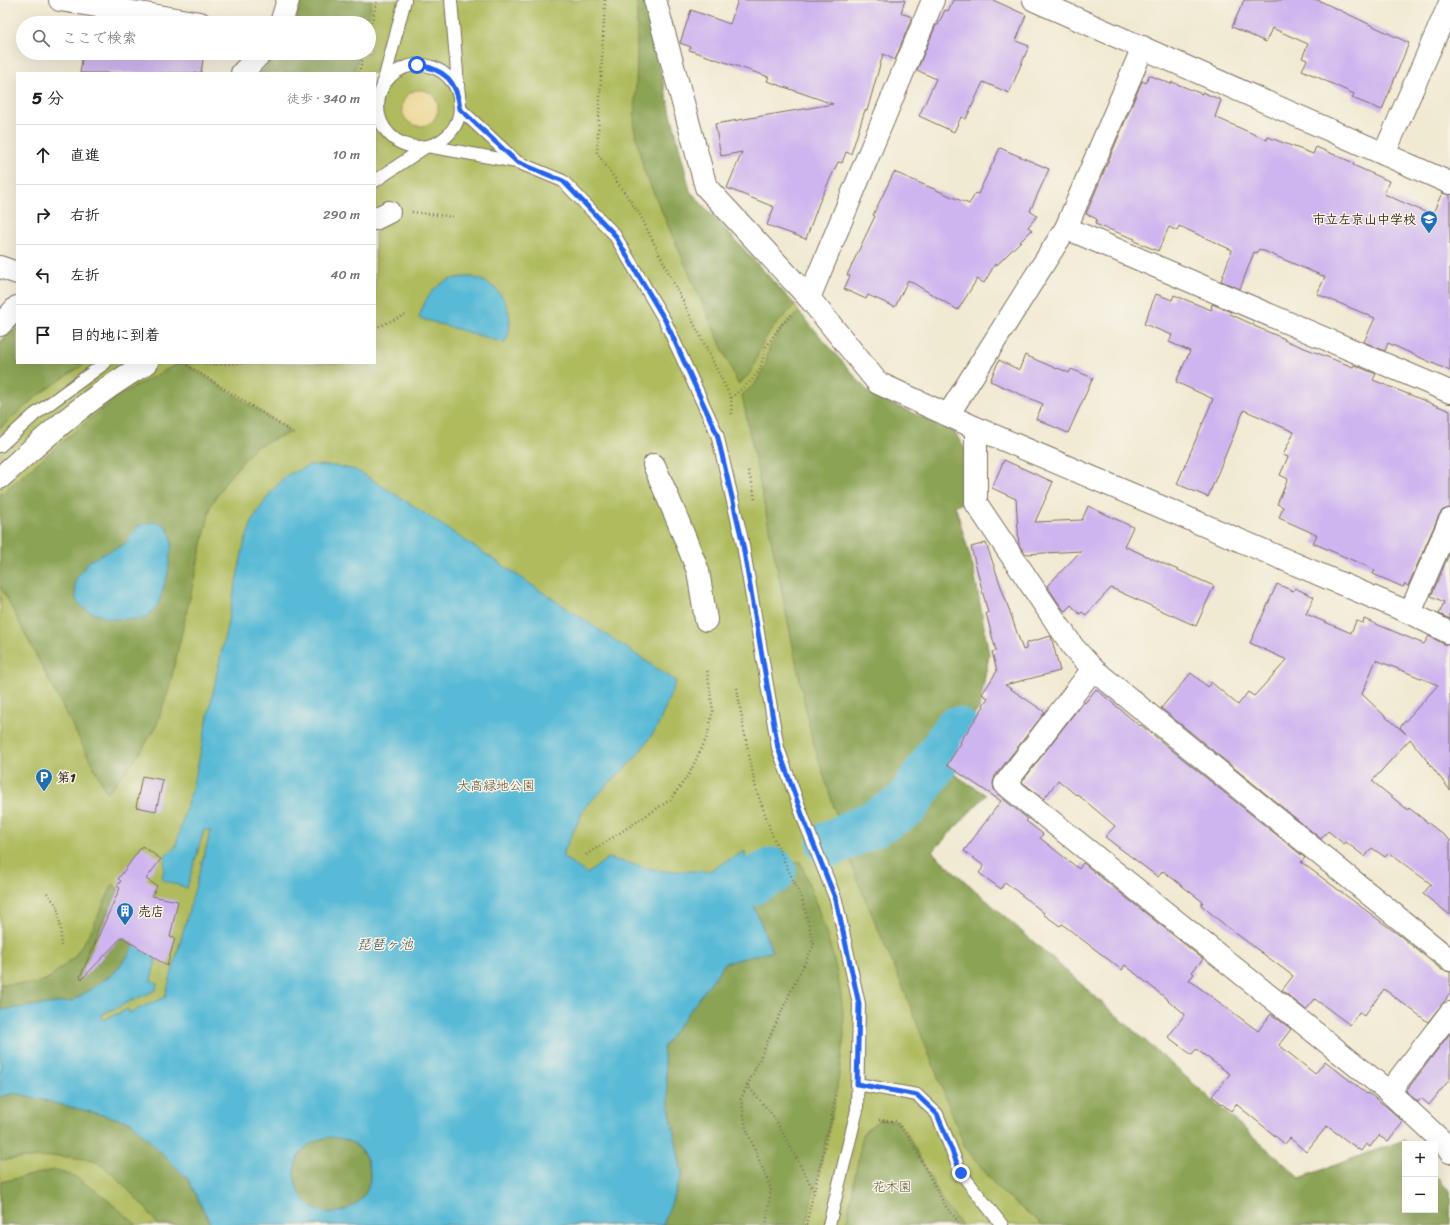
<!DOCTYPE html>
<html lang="ja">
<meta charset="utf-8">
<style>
body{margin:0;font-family:Sriracha,"Klee One",sans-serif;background:#f2f2f2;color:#202124}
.controls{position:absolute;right:12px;bottom:12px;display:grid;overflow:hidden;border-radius:0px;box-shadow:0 4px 16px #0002}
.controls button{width:36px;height:36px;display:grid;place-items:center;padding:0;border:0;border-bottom:1px solid #e0e0e0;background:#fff;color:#202124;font:20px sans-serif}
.stop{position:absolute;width:12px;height:12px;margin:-9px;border:3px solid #2563eb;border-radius:50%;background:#fff}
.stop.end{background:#2563eb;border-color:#fff;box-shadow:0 1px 4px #0008}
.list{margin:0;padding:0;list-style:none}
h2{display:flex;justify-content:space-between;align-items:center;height:52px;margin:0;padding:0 16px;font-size:17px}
h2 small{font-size:13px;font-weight:400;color:#757577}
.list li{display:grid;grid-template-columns:26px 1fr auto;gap:12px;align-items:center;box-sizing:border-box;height:60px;padding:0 16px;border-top:1px solid #e0e0e0}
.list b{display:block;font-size:15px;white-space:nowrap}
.list em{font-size:13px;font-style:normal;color:#757577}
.icon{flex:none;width:22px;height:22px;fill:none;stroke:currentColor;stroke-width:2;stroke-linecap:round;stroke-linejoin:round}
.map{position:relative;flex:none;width:1450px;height:1225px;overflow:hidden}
.search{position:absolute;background:#fff;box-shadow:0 4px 16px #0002;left:16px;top:16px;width:360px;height:44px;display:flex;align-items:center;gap:10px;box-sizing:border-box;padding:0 14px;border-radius:22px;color:#757577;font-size:15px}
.panel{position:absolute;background:#fff;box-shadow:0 4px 16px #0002;left:16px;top:72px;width:360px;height:292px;border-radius:0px}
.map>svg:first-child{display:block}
</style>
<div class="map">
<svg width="1450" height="1225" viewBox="0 0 1450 1225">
<rect width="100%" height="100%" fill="#f7f3e8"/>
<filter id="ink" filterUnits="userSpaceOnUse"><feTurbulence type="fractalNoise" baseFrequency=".025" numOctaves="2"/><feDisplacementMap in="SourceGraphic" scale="8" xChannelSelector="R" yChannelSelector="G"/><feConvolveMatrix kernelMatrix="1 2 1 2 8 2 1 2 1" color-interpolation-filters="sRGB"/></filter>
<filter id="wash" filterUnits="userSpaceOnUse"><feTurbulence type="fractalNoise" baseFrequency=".012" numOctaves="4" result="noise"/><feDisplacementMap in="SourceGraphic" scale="16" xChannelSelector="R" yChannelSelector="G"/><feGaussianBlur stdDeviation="0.9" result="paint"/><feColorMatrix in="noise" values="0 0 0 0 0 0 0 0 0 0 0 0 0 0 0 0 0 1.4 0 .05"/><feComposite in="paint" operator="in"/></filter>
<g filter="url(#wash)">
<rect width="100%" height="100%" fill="#f1ead3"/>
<path fill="#afbb5d" stroke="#75723e" d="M 301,0 L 643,0 L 690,191 L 795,305 L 799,312 L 871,395 L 954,431 L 955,505 L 974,571 L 989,655 L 979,708 L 940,765 L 986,795 L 932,852 L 1300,1178 L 1404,1140 L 1408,1144 L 1405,1144 L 1405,1210 L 1435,1210 L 1435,1175 L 1450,1192 L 1450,1225 L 0,1225 L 0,342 L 17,324 L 17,363 L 375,363 L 375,73 L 260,73 L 279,53 L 369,53 L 369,23 L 295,23 Z"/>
<g fill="#8ba354" stroke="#636639">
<path d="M 301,0 L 372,0 L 367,23 L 295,23 Z"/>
<path d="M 637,0 L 643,0 L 690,191 L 795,305 C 783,317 771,328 763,343 C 753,361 757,371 738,384 L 644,171 L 634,127 L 637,62 Z"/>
<path d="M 279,53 L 359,53 L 354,73 L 260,73 Z"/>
<path d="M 799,312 L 871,395 L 954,431 L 966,451 L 969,502 L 955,505 L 974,571 L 989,655 L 979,708 L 940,765 L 986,795 L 932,852 L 1300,1178 L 1404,1140 L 1408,1144 L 1405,1144 L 1405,1210 L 1435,1210 L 1435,1175 L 1450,1192 L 1450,1225 L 1043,1225 L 1001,1192 L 965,1147 L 904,990 L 856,877 L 811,735 L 742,395 L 755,384 L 765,367 L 769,349 L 781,329 Z"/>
<path d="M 17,324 L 17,363 L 86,363 L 38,395 L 0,428 L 0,342 Z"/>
<path d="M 179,363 L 184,363 L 292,432 L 255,447 L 227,480 L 211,505 L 169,689 L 155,729 L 135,760 L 107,793 L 0,585 L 0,495 L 42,459 L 119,395 Z"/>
<path d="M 800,861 C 821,915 843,972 844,1031 C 844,1043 841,1055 840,1067 C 833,1121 818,1172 806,1225 L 663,1225 L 682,1174 L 670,1112 L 663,1047 L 725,963 L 772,951 L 747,889 L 747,884 Z"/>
<path d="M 113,884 L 119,889 L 91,947 L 103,957 L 122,937 L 135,945 L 127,957 L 113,974 L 73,1001 L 0,1010 L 0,984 L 35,984 L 49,978 L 74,957 L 90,933 Z"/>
<path d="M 15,1093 L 131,1122 L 188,1179 L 211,1225 L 158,1225 L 147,1210 L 113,1174 L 94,1160 L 59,1156 L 0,1160 L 0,1097 Z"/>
<path d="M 879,1120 L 896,1121 L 909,1137 L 944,1204 L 961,1225 L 846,1225 L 863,1133 Z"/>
<circle cx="332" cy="1175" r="38"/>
<path d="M 54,1170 L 74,1176 L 99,1193 L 137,1225 L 0,1225 L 0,1182 Z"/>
</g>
<circle fill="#eeda9e" stroke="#94825e" cx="420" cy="108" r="18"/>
<g fill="#58bad6" stroke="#4a727a" fill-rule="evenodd">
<path d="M 472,277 C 477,279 483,280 487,283 C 508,294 516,322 505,343 L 419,318 C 424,299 435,282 456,278 C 461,277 467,277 472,277 Z"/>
<path d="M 310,465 L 337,466 L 356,470 L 403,499 L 676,681 L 657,728 L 635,758 L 585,807 L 562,856 L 587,874 L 608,858 L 660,871 L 709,871 L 745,851 L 747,889 L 772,951 L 725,963 L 663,1047 L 670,1112 L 682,1174 L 663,1225 L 211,1225 L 188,1179 L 131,1122 L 15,1093 L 0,1097 L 0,1010 L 73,1001 L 113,974 L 127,957 L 145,929 L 162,935 L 151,980 L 157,983 L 156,990 L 102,1014 L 103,1020 L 128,1009 L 129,1013 L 165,997 L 211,830 L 204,830 L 187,888 L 162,880 L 166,854 L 175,848 L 197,769 L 244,544 L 254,517 L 269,495 L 285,476 ZM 330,1137 C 338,1138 346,1139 353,1143 C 370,1153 375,1178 365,1194 C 359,1202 353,1207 343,1211 C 298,1225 274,1157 318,1140 C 322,1138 326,1138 330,1137 Z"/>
<path d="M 152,522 L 160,523 L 167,527 L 172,540 L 168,574 L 158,605 L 145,618 L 138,619 L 109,619 L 87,610 L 80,605 L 76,599 L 75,585 L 76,579 L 89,561 L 125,544 L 138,526 Z"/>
</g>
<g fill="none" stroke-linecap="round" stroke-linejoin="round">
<g stroke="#58bad6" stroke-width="47">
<path d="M 830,844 L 875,823 L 906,805 L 956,730"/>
<path d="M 747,884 L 773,871"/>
</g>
</g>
<g id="blocks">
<g fill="#cfb5ef" fill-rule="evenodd">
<path d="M 738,0 L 905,0 L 901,13 L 912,17 L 895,60 L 883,54 L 867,111 L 865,110 L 851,154 L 846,152 L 842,163 L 838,162 L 819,203 L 806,239 L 767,225 L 774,207 L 727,188 L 742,152 L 721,156 L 715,124 L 833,104 L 767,81 L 769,77 L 689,50 L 691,47 L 680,43 L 691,10 L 730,24 Z"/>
<path d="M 953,0 L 993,0 L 1026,15 L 1016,41 L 1029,46 L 1009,93 L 983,82 L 966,119 L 961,117 L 954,132 L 919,116 L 936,79 L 917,70 L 936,25 L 938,25 L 945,10 L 948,11 Z"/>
<path d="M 1244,0 L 1318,0 L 1409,43 L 1382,110 L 1352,98 L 1354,94 L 1302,70 L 1307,60 L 1302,58 L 1308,44 L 1272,28 L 1266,42 L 1232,27 Z"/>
<path d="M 83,53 L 204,53 L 201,73 L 80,73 Z"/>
<path d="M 1149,75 L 1171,84 L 1172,82 L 1202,94 L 1202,92 L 1221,100 L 1215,117 L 1267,140 L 1268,137 L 1313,154 L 1316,147 L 1354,163 L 1353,165 L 1389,181 L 1384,194 L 1432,215 L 1442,193 L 1450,195 L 1450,371 L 1388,343 L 1385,351 L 1364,342 L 1375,318 L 1317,294 L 1325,277 L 1259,249 L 1257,253 L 1254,252 L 1240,289 L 1221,281 L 1232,250 L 1179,226 L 1177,231 L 1169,227 L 1158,251 L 1134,241 L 1135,239 L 1095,224 L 1097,219 L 1086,214 L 1142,81 L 1146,83 Z"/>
<path d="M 1000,148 L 1049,169 L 1030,211 L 1037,216 L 1028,227 L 1032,230 L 997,265 L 995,264 L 984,283 L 977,279 L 958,310 L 908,280 L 895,307 L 868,295 L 866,299 L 844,289 L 850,276 L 847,275 L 875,216 L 873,215 L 894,172 L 969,204 L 976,193 L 978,194 Z"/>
<path d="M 1156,294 L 1172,300 L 1174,295 L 1211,310 L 1212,304 L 1231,312 L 1230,314 L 1254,325 L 1254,326 L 1285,339 L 1284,340 L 1353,367 L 1354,365 L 1376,374 L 1373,380 L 1450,411 L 1450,508 L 1443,510 L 1439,515 L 1408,586 L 1405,584 L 1403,587 L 1373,574 L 1375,570 L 1313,543 L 1317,535 L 1279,518 L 1283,507 L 1277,504 L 1288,479 L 1280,475 L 1288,457 L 1283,455 L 1294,432 L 1244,410 L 1208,497 L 1177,484 L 1213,399 L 1176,382 L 1190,351 L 1169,342 L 1172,335 L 1144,324 Z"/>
<path d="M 1025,355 L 1057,369 L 1058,368 L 1069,373 L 1071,369 L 1093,378 L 1068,433 L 1036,419 L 1043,404 L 990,381 L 999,360 L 1019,370 Z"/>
<path d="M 1004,460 L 1053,482 L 1035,522 L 1082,520 L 1088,506 L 1133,527 L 1124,546 L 1214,586 L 1196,626 L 1111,588 L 1086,615 L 1082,612 L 1080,614 L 1071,605 L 1065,611 L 1061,607 L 1047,586 L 1081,551 L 1026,554 L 1019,545 L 1016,499 L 992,488 Z"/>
<path d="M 986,543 L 1023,650 L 1026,649 L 1026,643 L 1051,636 L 1060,671 L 1005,685 L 1045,712 L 995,776 L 993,783 L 994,789 L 997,794 L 1028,819 L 1026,821 L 1043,834 L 1040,838 L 1079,869 L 1083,863 L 1203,959 L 1192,972 L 1194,974 L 1189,980 L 1258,1031 L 1271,1014 L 1291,1029 L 1279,1045 L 1315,1074 L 1325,1061 L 1367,1094 L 1368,1093 L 1387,1107 L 1403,1122 L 1388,1142 L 1379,1135 L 1370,1147 L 1366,1144 L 1361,1151 L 1327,1126 L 1306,1152 L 1290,1138 L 1285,1144 L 1236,1104 L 1231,1111 L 1212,1096 L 1230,1074 L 1196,1049 L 1192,1055 L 1168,1037 L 1185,1014 L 1125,965 L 1122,970 L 1062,924 L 1060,926 L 1043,914 L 1044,913 L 1005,882 L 1001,889 L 979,873 L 984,866 L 964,851 L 1001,801 L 947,765 L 961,743 L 960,742 L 984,706 L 983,705 L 988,698 L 982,694 L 997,671 L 992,652 L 996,651 L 986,613 L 988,613 L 971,547 Z"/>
<path d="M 1450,552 L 1450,619 L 1439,614 L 1444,602 L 1431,596 Z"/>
<path d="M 1277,584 L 1293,591 L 1295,588 L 1314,597 L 1306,614 L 1351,633 L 1356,621 L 1363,623 L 1364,619 L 1424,644 L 1429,636 L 1444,644 L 1450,645 L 1450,790 L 1410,739 L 1372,781 L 1408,810 L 1409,808 L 1450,840 L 1450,915 L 1423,894 L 1431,884 L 1389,853 L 1385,857 L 1372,848 L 1365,857 L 1346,842 L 1344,844 L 1328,831 L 1321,839 L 1161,708 L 1191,673 L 1208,687 L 1211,682 L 1238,705 L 1248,692 L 1254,696 L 1287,660 L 1250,643 ZM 1376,660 L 1438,685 L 1400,727 L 1406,734 L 1390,720 L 1389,720 L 1362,694 Z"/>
<path d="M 1096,689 L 1140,726 L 1141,725 L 1305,858 L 1301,862 L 1399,935 L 1442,970 L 1450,972 L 1450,994 L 1428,1022 L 1384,989 L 1364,1016 L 1359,1012 L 1350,1025 L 1315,999 L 1306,1010 L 1282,990 L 1293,976 L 1226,926 L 1201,905 L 1203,902 L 1163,871 L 1158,877 L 1105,837 L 1115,826 L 1077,794 L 1076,795 L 1058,780 L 1044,799 L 1022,782 L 1083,702 L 1085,703 Z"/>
<path d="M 142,776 L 163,780 L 156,811 L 136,807 Z"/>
<path d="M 142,846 L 161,859 L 146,879 L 157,886 L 152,896 L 178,901 L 170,937 L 175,938 L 167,966 L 122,937 L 82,979 L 80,977 L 120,888 L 117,886 L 121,881 L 118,879 Z"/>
<path d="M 1450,1033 L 1450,1079 L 1429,1105 L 1421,1098 L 1418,1102 L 1406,1091 Z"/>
</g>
</g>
</g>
<g filter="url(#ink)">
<use href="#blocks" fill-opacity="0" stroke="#7b6d5d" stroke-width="1"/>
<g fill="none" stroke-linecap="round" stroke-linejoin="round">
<g stroke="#7b6d5d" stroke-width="14">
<g id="lane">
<path d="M 451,0 L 460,109 L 517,162"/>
<circle cx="419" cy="106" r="41"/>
<path d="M 383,84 L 405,0"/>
<path d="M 375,181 L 427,146 L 517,162 L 563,181 L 614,234 L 665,321 L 717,434 L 742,540 L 778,748 L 804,820 L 836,900 L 859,1004 L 857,1110 L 829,1225"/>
<path d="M 0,446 L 34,415 L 105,363"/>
<path d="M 857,1084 L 917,1095 L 937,1114 L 961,1173 L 1002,1225"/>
</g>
</g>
<g stroke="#7b6d5d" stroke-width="24">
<g id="street">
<path d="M 60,0 L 200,23"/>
<path d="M 655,0 L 706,187 L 809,298 L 878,383 L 976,428 L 1410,613 L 1450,633"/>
<path d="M 1034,0 L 1450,183"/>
<path d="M 281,23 L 288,0"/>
<path d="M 242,73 L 261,53"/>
<path d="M 1384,154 L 1450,3"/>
<path d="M 375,219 L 389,212"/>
<path d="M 1066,228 L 1450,392"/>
<path d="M 0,267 L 17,273"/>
<path d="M 809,298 L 933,0"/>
<path d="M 0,325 L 17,307"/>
<path d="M 948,415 L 1066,228 L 1143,47"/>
<path d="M 976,428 L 976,503 L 1073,647 L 1093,669 L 1450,960"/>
<path d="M 654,465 L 678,521 L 698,571 L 706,620"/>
<path d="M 0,478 C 46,436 93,394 147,363"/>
<path d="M 1410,613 L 1450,520"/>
<path d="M 1093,669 L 1005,784 L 1389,1092 L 1445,1144 L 1450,1152"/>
<path d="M 1389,1092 L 1450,1013"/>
</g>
</g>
<g stroke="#7b6d5d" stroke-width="2.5" stroke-dasharray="1 3" stroke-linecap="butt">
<path d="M 605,0 L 597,153 L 640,215 L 731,398 L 732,416"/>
<path d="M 369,34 L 377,0"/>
<path d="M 359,73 L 364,53"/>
<path d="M 412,212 L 455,217"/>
<path d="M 375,328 L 405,315"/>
<path d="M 184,363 L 292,432"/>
<path d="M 205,363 L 212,365 L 242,363"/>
<path d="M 731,398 L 752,380 L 760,369 L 766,347 L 781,325 L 791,315"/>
<path d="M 748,471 L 753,486 L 755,501"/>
<path d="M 737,688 L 744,731 L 756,789 L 773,837 L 802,899 L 814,945 L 797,978 L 741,1099 L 746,1128 L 771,1189 L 766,1225"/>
<path d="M 586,855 L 670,800 L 689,774 L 707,737 L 713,711 L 707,669"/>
<path d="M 47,893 L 57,906 L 61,930 L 61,946"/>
<path d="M 747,1085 L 774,1117 L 814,1191"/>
<path d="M 879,1120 L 896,1121 L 909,1137 L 944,1204 L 961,1225"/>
<path d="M 806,1225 C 816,1181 828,1138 836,1093"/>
</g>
<use href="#lane" stroke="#fff" stroke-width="12"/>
<use href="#street" stroke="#fff" stroke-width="22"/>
</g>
</g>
<g fill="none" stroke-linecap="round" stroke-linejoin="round" filter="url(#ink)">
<path stroke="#2563eb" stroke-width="5" d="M 417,65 C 445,69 457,81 460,109 L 517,162 L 563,181 L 614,234 L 665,320 L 717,434 L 742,540 L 778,748 L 804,820 L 836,900 L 859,1004 L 857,1084 L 917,1095 L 937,1114 L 961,1173"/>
</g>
<defs>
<g id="school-pin" transform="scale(0.9)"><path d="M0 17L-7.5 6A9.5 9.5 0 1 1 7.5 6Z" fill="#1f6fb2" stroke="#f7f3e8"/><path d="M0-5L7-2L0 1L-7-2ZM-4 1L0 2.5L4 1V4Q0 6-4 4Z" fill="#fff"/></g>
<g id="parking-pin" transform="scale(0.9)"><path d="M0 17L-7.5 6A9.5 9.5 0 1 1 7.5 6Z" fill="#1f6fb2" stroke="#f7f3e8"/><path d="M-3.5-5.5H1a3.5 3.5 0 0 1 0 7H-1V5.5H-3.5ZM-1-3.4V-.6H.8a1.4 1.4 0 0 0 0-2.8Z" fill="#fff"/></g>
<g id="building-pin" transform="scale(0.9)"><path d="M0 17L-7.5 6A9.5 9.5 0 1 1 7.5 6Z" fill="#1f6fb2" stroke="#f7f3e8"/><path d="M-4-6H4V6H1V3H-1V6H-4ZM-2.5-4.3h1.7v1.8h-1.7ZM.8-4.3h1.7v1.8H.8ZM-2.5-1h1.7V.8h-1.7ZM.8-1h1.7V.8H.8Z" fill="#fff"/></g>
</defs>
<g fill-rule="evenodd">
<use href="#school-pin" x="1429" y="219"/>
<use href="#parking-pin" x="44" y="777"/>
<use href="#building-pin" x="125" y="911"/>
</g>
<g text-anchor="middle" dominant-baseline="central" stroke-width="3" stroke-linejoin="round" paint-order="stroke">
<g font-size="13" font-weight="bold" fill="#3b2a1e" stroke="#f7f3e8" text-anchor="start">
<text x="1416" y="219" text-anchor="end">市立左京山中学校</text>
<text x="57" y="777">第1</text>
<text x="138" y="911">売店</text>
</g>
<g font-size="13" fill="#5e5631" stroke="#f7f3e8">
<text x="496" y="785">大高緑地公園</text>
<text x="892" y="1186">花木園</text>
</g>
<g font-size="14" font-style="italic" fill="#455" stroke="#f7f3e8">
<text x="385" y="944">琵琶ヶ池</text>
</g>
</g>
</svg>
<div class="controls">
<button>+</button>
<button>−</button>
</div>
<div class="stop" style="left:417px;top:65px"></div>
<div class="stop end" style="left:961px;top:1173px"></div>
<div class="search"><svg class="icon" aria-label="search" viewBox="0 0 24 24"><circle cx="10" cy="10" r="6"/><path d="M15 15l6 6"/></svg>ここで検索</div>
<section class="panel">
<h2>5 分<small>徒歩 · 340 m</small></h2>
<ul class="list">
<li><svg class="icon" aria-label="ahead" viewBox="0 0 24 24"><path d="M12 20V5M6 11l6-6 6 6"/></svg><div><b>直進</b></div><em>10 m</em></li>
<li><svg class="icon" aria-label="right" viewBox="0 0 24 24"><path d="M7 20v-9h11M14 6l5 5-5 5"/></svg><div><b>右折</b></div><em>290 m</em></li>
<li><svg class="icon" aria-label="left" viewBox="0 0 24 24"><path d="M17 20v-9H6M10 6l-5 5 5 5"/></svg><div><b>左折</b></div><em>40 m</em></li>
<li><svg class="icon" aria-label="arrive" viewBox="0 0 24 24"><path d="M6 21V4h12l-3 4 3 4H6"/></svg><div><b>目的地に到着</b></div></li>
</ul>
</section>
</div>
